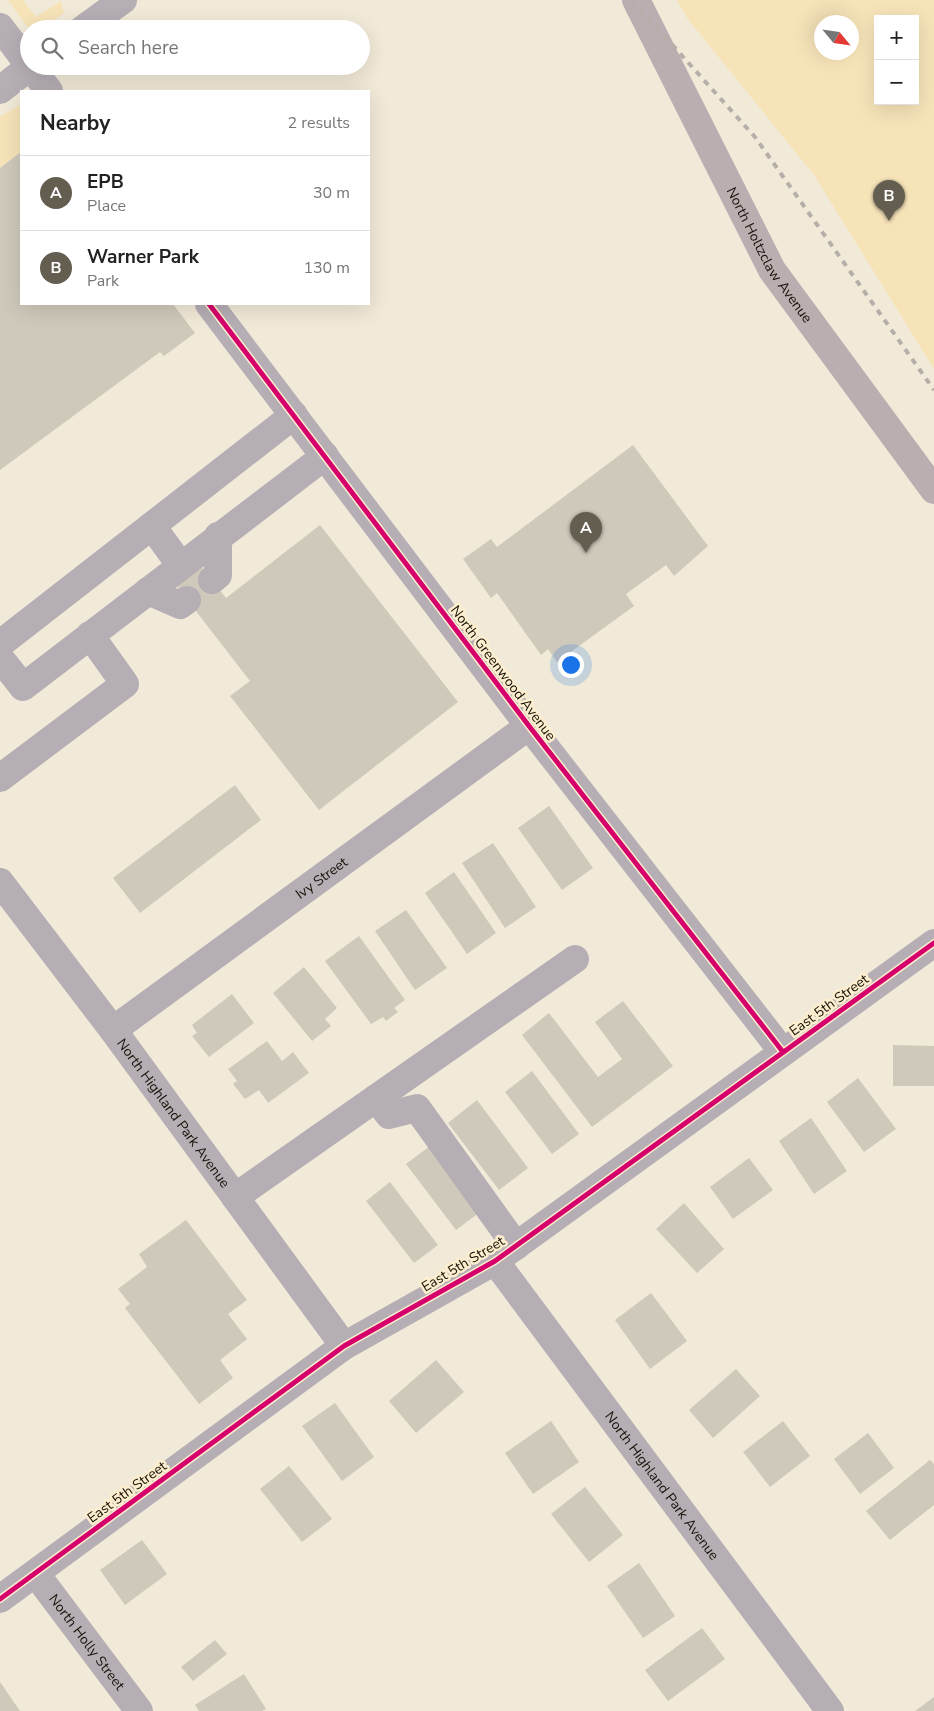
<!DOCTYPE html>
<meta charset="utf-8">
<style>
body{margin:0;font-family:"Nunito Sans",sans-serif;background:#f2f2f2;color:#222}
.controls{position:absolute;right:15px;top:15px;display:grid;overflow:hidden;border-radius:0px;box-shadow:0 5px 20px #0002}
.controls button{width:45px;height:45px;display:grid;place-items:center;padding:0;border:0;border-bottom:1px solid #e0e0e0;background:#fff;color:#222;font:25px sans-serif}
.compass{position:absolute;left:814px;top:15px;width:45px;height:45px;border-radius:50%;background:#fff;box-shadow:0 5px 20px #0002;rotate:119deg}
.you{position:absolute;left:570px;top:664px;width:18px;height:18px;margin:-12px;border:4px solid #fff;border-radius:50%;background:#1a73e8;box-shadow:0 0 0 8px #1a73e833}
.badge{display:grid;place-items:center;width:32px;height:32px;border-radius:50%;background:#645e51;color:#fff;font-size:16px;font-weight:700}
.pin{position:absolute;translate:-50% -41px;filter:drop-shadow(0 1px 2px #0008)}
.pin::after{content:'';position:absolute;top:26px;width:18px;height:15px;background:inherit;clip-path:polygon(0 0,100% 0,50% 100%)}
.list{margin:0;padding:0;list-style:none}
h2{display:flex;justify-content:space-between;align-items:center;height:65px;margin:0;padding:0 20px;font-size:21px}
h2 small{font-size:16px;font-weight:400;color:#767676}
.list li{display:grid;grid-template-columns:32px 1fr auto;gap:15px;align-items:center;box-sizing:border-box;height:75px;padding:0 20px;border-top:1px solid #e0e0e0}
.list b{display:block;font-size:19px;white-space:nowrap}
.list p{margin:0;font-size:16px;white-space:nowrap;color:#767676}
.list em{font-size:16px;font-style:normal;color:#767676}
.icon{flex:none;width:28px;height:28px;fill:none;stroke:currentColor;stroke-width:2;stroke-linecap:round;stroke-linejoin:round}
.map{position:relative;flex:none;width:934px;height:1711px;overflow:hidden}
.search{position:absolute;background:#fff;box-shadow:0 5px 20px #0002;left:20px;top:20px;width:350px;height:55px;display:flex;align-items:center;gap:12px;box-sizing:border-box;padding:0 18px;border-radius:28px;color:#767676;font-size:19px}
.panel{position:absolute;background:#fff;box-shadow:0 5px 20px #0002;left:20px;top:90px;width:350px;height:215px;border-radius:0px}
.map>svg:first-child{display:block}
</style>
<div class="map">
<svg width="934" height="1711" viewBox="0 0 934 1711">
<rect width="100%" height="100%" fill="#f2ead8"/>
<g fill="#f6e3b8" fill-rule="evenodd">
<path d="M 8,0 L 23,0 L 36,17 L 61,1 L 64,13 L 41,29 L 29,29 Z"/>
<path d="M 677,0 L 934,0 L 934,369 L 814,175 L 687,18 ZM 878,19 L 915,19 L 915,101 L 878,101 ZM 822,22 L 852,22 L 852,52 L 822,52 Z"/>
<path d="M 21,104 L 21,152 L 0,168 L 0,117 Z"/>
</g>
<g fill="#cfc9bb">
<path d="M 21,152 L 21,304 L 173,304 L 195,333 L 164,356 L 160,352 L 0,470 L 0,168 Z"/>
<path d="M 633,445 L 708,546 L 674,576 L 666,565 L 626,594 L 634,606 L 557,662 L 548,649 L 541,655 L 497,593 L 491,598 L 463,559 L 491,539 L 497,547 Z"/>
<path d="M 320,525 L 458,702 L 319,810 L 230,696 L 250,681 L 175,584 L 200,565 L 226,598 Z"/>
<path d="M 235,785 L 261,820 L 140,913 L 113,878 Z"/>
<path d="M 549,806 L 593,868 L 562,890 L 518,828 Z"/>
<path d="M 493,843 L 536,907 L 505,928 L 462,863 Z"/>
<path d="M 454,872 L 496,933 L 467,954 L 425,893 Z"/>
<path d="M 406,910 L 447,968 L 415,990 L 375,931 Z"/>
<path d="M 359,936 L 405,1000 L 394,1008 L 398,1012 L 386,1021 L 383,1017 L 371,1024 L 325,961 Z"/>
<path d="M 304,967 L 337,1008 L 325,1019 L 331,1026 L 312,1041 L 273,993 Z"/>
<path d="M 232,994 L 254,1023 L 209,1057 L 192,1036 L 197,1033 L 192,1025 Z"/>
<path d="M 623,1001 L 673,1066 L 592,1127 L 522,1035 L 549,1013 L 598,1077 L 622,1059 L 595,1022 Z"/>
<path d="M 267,1041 L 282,1061 L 293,1052 L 309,1073 L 268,1103 L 259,1090 L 245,1099 L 233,1084 L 237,1081 L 228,1069 Z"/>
<path d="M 893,1045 L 934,1046 L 934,1086 L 893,1086 Z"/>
<path d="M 532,1071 L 579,1134 L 552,1154 L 505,1092 Z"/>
<path d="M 858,1078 L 896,1129 L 864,1152 L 827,1102 Z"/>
<path d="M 477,1100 L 528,1168 L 499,1190 L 448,1123 Z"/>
<path d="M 811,1118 L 847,1171 L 814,1194 L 779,1141 Z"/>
<path d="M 434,1143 L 484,1209 L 456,1230 L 406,1164 Z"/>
<path d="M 749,1158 L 773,1190 L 733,1219 L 710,1187 Z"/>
<path d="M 390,1182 L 438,1245 L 414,1263 L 366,1201 Z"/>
<path d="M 684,1203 L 724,1249 L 697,1273 L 656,1229 Z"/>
<path d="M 186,1220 L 247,1300 L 228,1314 L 247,1339 L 220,1360 L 233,1378 L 199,1404 L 125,1308 L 130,1304 L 118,1289 L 147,1267 L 139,1254 Z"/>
<path d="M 651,1293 L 687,1341 L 650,1369 L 615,1320 Z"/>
<path d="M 436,1360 L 464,1392 L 416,1433 L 389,1401 Z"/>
<path d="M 736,1369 L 760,1396 L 713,1438 L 689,1410 Z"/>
<path d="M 335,1403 L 374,1457 L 342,1481 L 302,1426 Z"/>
<path d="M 551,1421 L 579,1462 L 533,1494 L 505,1453 Z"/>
<path d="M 783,1421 L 810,1456 L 770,1487 L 743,1452 Z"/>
<path d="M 868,1433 L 894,1468 L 860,1494 L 834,1459 Z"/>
<path d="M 930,1460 L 934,1464 L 934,1505 L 890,1540 L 866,1511 Z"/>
<path d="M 289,1466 L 332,1519 L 302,1542 L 260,1489 Z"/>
<path d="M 585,1487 L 623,1535 L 589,1562 L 551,1514 Z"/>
<path d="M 142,1540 L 167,1574 L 125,1605 L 100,1570 Z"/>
<path d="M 639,1563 L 675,1616 L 643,1638 L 607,1586 Z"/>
<path d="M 702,1628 L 725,1659 L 668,1701 L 645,1670 Z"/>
<path d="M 215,1640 L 227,1654 L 193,1681 L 181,1667 Z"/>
<path d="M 244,1674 L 266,1709 L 262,1711 L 199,1711 L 195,1705 Z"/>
<path d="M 0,1682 L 20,1711 L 0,1711 Z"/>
<path d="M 934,1697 L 934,1711 L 915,1711 Z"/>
</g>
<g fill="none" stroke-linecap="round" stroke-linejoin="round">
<g stroke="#b6aeb5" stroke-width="28">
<path d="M 0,27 L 29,65"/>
<path d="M 83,29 L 123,0"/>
<path d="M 30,66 L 49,91"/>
<path d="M 0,90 L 31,66"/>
<path d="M 209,304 L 529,726 L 783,1052"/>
<path d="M 152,526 L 181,566"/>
<path d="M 212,580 L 218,575 L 218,536"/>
<path d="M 148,591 L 180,605 L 187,600"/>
<path d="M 0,644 L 294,415"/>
<path d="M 0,658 L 23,687 L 325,456"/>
<path d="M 0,778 L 125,684 L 90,635"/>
<path id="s1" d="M 0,882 L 113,1030 L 344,1346"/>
<path id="s2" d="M 113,1030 L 529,726"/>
<path d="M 376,1098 L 389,1115 L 417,1108 L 516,1246"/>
<path d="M 235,1197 L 575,959"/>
<path id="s3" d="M 495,1261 L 830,1711"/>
<path id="s4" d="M 36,1574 L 139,1711"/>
<path d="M 0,1599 L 344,1346 L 495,1261 L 934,943"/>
</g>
<path stroke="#baaeb1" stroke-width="28" id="s5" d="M 636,0 L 772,270 L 934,490"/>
<path stroke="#b6afa9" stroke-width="4" stroke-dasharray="6 6" stroke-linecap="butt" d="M 632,0 L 755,137 L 934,390"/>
<g stroke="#fceece" stroke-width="8">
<g id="cycleway">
<path d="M 209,304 L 529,726 L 783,1052"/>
<path d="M 0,1599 L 344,1346 L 495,1261 L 934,943"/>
</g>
</g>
<use href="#cycleway" stroke="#d6006c" stroke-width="5"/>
</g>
<g text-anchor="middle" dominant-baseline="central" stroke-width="5" stroke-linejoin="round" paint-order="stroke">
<g font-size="14" fill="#181308" stroke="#fceece">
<text stroke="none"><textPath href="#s5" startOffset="288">North Holtzclaw Avenue</textPath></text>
<text transform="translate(503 673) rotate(53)">North Greenwood Avenue</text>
<text stroke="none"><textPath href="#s2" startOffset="258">Ivy Street</textPath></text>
<text transform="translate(829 1005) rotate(-36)">East 5th Street</text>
<text stroke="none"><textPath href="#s1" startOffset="289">North Highland Park Avenue</textPath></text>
<text transform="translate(463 1264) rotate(-31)">East 5th Street</text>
<text stroke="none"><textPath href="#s3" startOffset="280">North Highland Park Avenue</textPath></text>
<text transform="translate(127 1492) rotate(-36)">East 5th Street</text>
<text stroke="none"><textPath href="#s4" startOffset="85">North Holly Street</textPath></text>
</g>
</g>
</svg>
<div class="controls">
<button>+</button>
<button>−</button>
</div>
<svg class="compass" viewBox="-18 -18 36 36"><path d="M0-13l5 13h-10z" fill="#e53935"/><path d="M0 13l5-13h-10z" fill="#767676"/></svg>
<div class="you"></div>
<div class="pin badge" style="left:586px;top:553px">A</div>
<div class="pin badge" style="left:889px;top:221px">B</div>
<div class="search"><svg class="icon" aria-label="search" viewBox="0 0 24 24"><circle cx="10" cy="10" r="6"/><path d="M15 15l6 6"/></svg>Search here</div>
<section class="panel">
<h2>Nearby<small>2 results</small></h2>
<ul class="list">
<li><span class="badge">A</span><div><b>EPB</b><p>Place</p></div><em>30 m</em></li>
<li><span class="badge">B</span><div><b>Warner Park</b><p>Park</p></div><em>130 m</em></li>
</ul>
</section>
</div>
